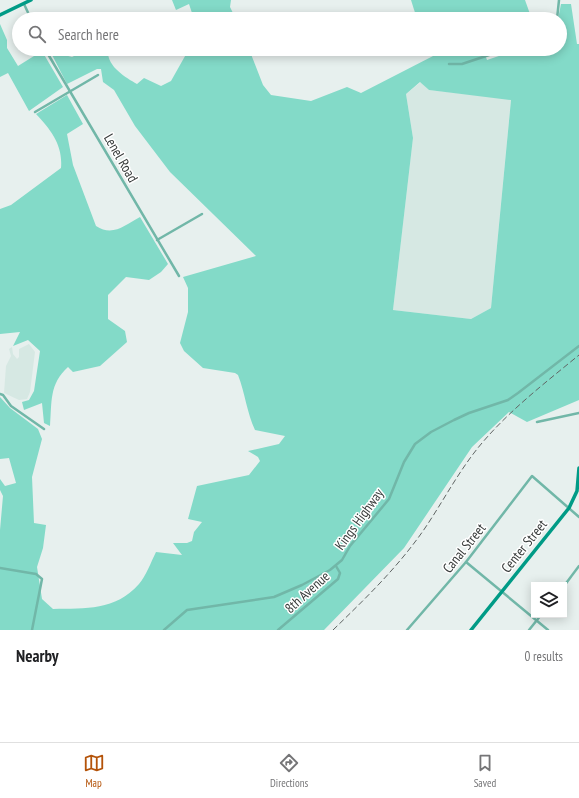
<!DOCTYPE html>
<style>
body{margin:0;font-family:"PT Sans Narrow",sans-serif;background:#f6f6f6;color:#202124}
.controls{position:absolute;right:12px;bottom:12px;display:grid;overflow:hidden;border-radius:0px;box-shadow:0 2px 10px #0003}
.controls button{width:36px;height:36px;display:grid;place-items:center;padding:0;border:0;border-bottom:1px solid #e0e0e0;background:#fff;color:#202124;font:20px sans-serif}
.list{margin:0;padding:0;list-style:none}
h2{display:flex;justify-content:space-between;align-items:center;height:52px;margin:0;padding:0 16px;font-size:17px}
h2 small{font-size:13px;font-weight:400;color:#757577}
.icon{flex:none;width:22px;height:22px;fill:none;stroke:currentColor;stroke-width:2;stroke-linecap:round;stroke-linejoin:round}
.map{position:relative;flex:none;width:579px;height:630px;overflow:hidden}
.search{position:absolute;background:#fff;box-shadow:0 2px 10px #0003;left:12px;right:12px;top:12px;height:44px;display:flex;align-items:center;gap:10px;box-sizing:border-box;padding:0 14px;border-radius:22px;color:#757577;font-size:15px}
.sheet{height:112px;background:#fff}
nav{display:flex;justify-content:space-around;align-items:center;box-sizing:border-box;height:56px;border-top:1px solid #e0e0e0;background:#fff;font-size:11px;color:#757577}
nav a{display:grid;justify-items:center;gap:2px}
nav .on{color:#b45309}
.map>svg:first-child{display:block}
</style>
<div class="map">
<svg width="579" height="630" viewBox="0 0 579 630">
<rect width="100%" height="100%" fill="#e7f0ee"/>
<g fill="#d6e8e3">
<path d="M 421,82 L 429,90 L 511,99 L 491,308 L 471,319 L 393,310 L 413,138 L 406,94 Z"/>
<path d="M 29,344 L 35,352 L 30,392 L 27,399 L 19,400 L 4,393 L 6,366 L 11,356 L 9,349 L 12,347 L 13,354 L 17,359 L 19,357 L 19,349 Z"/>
</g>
<g fill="#83dac8" fill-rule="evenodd">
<path d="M 172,0 L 231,0 L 230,7 L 236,19 L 194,19 L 189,4 L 176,10 Z"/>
<path d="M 411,0 L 525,0 L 530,14 L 516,19 L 417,19 Z"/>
<path d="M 561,4 L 571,4 L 577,44 L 579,44 L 579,400 L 527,422 L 509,412 L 472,447 L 404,548 L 324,630 L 0,630 L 0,530 L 3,496 L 0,490 L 0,479 L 5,486 L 16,483 L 9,458 L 0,459 L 0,397 L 10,408 L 38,429 L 42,439 L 32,477 L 34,523 L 46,525 L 43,548 L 37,567 L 42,599 L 53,609 C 86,608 115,611 139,584 C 146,576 151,562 156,552 L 182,555 L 173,543 L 187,543 L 192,541 L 194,532 L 202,522 L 188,519 L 197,486 L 249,475 L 260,461 L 258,457 L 248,451 L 279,444 L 285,436 L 255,430 C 247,413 245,393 238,375 L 235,373 L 203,368 L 184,351 L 180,343 L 188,312 L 188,288 L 183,277 L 256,256 L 170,172 L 135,126 L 114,90 L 103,82 L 101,69 L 97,69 L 67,84 L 50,51 L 72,57 L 84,51 L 83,49 L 108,49 C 106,66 125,77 137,84 L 144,78 L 161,86 L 171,81 L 189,49 L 249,49 L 263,85 L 271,95 L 311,101 L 347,87 L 361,93 L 435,55 L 432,49 L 483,49 L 487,60 L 520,49 L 560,49 L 560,19 L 558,19 ZM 420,82 L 429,90 L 511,100 L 491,308 L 471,319 L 393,310 L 413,138 L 406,94 Z"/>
<path d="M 0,24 L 7,40 L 7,48 L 18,66 L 42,51 L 63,87 L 29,111 L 8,73 L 0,77 Z"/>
<path d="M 67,95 L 83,124 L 67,134 L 73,165 L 96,226 C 113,237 125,225 140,217 L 168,264 L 161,272 L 149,280 L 126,277 L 108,295 L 108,319 L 125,331 L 127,342 L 100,366 L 73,372 L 68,367 C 49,384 52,402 50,426 L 44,423 L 42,403 L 24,410 L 22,402 L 29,400 L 34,391 L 40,351 L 28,340 L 13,346 L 20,332 L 0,334 L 0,209 L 11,205 L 61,168 C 63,145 51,130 36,114 Z"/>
</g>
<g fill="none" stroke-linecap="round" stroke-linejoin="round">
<g stroke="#71b7a8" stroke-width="2.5">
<path d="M 24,4 L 31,19"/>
<path d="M 557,19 L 559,0"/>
<path d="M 45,49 L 179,276"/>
<path d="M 449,64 L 462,64 L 507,49"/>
<path d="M 35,112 L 98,75"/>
<path d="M 157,240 L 202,214"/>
<path d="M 0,394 L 3,395 L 11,406 L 44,429"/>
<path d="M 537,422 L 579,413"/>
<path d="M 466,562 L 548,630"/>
<path d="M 0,568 L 36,574 L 42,579 L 32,630"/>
<path d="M 564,586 L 579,566"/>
<path d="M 164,630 L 187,610 L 274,597 L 302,585 L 330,570 L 342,560 L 350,546 L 389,499 L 404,462 L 415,444 L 431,432 L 454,420 L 469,413 L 508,400 L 518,393 L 579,346"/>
<path d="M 278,630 L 338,579 L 340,573 L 336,566"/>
<path d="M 407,630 L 466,562 L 532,476 L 579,517"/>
<path d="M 529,630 L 541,615"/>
</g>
<g stroke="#009b86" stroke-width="3.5">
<path d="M 0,15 L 31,0"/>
<path d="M 471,630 L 569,508 L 577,491 L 579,468"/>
</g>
<path stroke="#606564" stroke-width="1" stroke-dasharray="6 3" stroke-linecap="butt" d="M 333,630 C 365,599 397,568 423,531 C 443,502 459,470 482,443 C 511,409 545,383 579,355"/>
</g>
<g text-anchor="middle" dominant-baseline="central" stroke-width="3" stroke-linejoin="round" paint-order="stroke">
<g font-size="14" fill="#383c3b" stroke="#fff">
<text transform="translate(121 158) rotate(60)">Lenel Road</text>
<text transform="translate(359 519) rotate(-54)">Kings Highway</text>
<text transform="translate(524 546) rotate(-51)">Center Street</text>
<text transform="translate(464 548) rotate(-51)">Canal Street</text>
<text transform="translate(307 592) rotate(-42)">8th Avenue</text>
</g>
</g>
</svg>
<div class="controls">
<button><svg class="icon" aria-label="layers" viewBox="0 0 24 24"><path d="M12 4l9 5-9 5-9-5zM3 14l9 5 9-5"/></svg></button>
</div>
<div class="search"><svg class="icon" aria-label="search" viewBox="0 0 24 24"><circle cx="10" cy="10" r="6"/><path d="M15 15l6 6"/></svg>Search here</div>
</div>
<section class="sheet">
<h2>Nearby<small>0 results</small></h2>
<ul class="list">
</ul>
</section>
<nav>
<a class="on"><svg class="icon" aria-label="map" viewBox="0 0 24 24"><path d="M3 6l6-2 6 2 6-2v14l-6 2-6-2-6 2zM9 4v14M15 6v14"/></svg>Map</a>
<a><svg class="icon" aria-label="directions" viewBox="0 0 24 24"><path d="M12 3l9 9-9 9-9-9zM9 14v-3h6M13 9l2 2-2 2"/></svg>Directions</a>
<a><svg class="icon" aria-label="saved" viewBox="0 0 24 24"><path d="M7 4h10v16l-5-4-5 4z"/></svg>Saved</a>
</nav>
